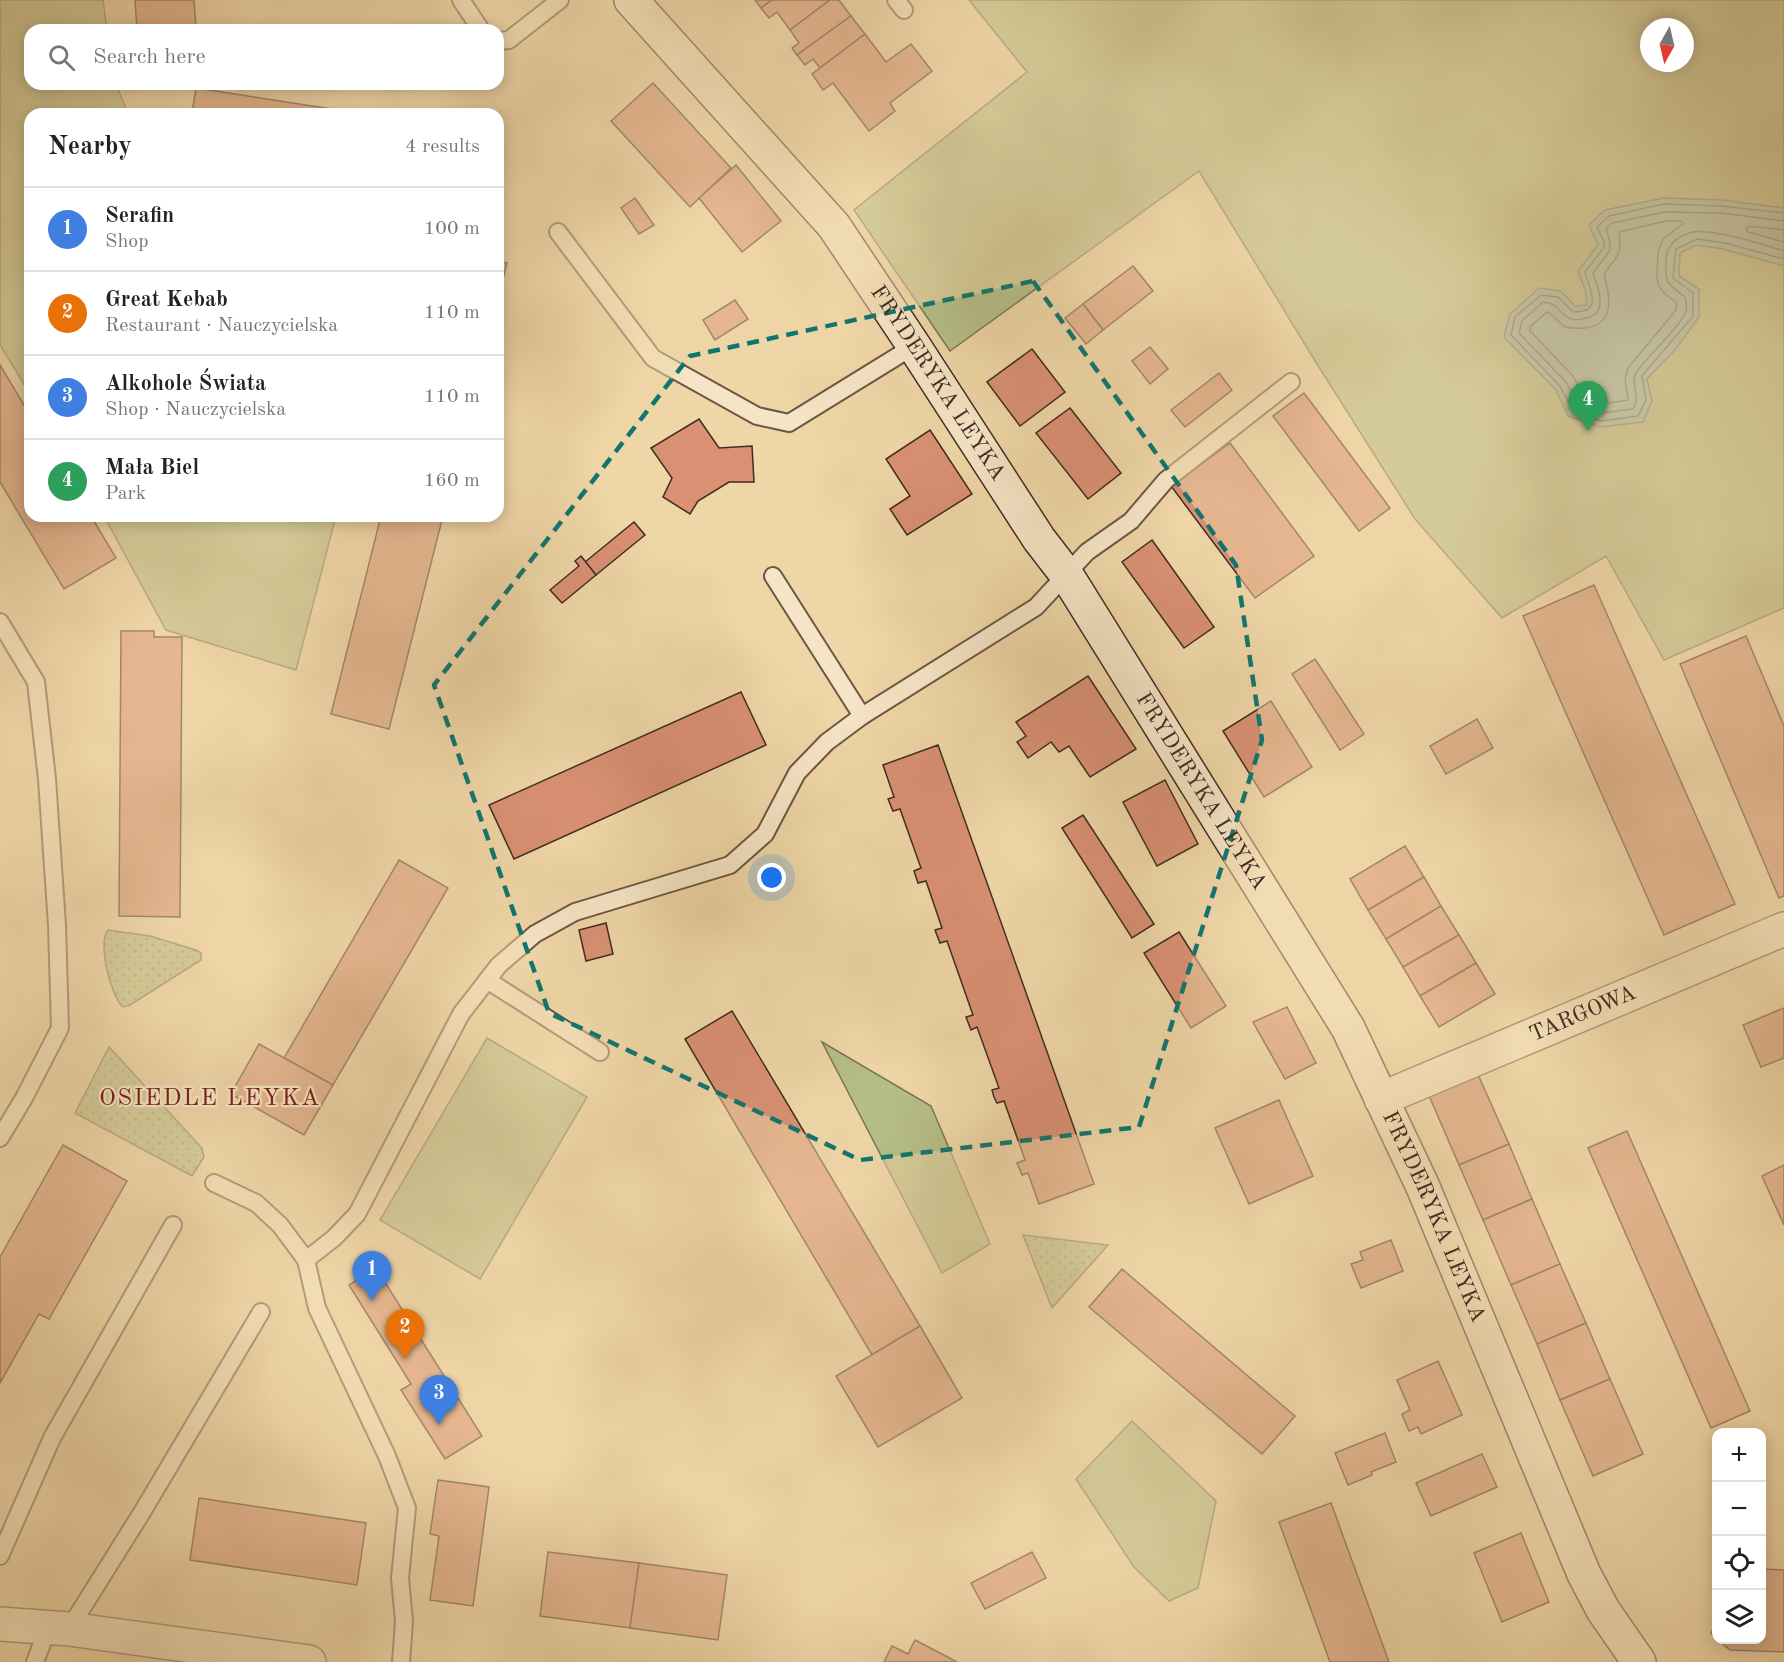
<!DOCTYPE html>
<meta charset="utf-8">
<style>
body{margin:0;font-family:"Old Standard TT",serif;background:#f6f6f6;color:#222}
.controls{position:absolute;right:18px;bottom:18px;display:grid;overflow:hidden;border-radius:12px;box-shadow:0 3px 15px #0003}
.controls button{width:54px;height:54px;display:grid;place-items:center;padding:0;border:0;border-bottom:2px solid #e0e0e0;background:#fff;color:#222;font:30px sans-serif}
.compass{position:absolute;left:1640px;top:18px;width:54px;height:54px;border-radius:50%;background:#fff;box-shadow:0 3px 15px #0003;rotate:188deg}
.you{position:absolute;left:772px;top:878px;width:21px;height:21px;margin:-15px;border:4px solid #fff;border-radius:50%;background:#1a73e8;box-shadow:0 0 0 9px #1a73e833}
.badge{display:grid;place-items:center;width:39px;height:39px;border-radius:50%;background:#1a73e8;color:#fff;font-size:20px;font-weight:700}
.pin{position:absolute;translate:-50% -50px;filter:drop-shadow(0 2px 3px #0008)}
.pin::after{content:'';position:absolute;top:32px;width:21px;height:18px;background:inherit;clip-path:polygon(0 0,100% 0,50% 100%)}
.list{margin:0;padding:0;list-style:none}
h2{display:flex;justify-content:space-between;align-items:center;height:78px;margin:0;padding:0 24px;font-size:26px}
h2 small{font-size:20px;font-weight:400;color:#767676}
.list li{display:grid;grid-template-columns:39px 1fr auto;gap:18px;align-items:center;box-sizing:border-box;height:84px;padding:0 24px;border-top:2px solid #e0e0e0}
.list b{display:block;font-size:22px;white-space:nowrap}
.list p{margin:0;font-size:20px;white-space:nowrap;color:#767676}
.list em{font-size:20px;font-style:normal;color:#767676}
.icon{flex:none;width:33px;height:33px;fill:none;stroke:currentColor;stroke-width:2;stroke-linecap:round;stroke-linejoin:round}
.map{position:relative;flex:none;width:1784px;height:1662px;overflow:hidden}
.search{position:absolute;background:#fff;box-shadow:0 3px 15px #0003;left:24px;top:24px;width:480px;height:66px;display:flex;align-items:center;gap:15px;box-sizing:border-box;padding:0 21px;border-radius:18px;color:#767676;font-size:22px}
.panel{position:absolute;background:#fff;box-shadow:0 3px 15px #0003;left:24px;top:108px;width:480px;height:414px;border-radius:18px}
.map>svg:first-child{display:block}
</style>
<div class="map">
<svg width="1784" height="1662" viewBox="0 0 1784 1662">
<defs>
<pattern id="grass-dots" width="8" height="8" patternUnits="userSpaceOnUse" patternTransform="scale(1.5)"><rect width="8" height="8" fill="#b6be88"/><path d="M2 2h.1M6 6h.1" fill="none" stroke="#959b6f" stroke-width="1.8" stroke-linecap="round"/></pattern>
</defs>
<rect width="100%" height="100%" fill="#efd6a6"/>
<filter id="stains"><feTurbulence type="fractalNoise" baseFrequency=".00333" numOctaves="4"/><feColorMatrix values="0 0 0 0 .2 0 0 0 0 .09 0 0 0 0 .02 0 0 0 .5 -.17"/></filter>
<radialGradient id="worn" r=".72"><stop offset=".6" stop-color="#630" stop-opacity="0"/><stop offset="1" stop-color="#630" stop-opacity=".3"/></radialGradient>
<g fill="url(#grass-dots)" stroke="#7b7556" stroke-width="1.5">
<path d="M 108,930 L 150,936 L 196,950 L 201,953 L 201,960 L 130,1005 L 123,1007 C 111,997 97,942 108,930 Z"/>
<path d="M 109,1047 L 202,1148 L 204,1157 L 192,1176 L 75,1113 Z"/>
<path d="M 1023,1235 L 1108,1245 L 1052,1308 Z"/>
</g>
<g fill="#b6be88" stroke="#7b7556" stroke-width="1.5" fill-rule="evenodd">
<path d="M 0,0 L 103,0 L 107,30 L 30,30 L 30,84 L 116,84 L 128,114 L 30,114 L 30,394 L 0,345 Z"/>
<path d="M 969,0 L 1784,0 L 1784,608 L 1664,660 L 1606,556 L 1502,618 L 1415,519 L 1317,364 L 1199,171 L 950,351 L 854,210 L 1027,72 ZM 1649,27 L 1685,27 L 1685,63 L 1649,63 Z"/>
<path d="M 104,516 L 336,516 L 296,670 L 166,630 Z"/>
<path d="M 487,1038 L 587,1097 L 480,1279 L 380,1220 Z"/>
<path d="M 822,1042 L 931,1106 L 990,1244 L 942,1273 Z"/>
<path d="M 1132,1421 L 1216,1501 L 1198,1588 L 1169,1601 L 1134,1567 L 1076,1479 Z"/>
</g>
<path fill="#9ab9a9" stroke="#768174" stroke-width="1.5" d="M 1664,198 L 1722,200 L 1784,208 L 1784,266 L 1723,249 L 1696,245 L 1680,253 L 1679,276 L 1699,289 L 1699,317 L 1674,351 L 1647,379 L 1652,401 L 1643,422 L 1600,427 L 1568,416 L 1556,390 L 1504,337 L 1510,314 L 1539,288 L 1561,291 L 1575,306 L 1587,305 L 1585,289 L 1578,271 L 1598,245 L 1589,225 L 1605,210 Z"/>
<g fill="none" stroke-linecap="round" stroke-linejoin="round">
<g stroke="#6d7266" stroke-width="1.5">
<path d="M 1784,213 L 1721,206 L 1664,204 L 1609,216 L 1597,227 L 1604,242 L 1604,247 L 1585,272 C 1590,291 1604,312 1573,312 L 1558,297 L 1541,295 L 1515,317 L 1511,335 L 1560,386 L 1573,411 L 1601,421 L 1638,416 L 1646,400 L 1642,376 L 1693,316 L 1693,293 L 1673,278 L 1676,249 L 1697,239 L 1725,243 L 1784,259"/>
<path d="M 1666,221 L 1681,221 L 1683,224 L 1663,239 L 1658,252 L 1657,276 L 1658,285 L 1665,294 L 1676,302 L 1676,310 L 1628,368 L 1625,379 L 1628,400 L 1603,404 L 1585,398 L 1573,376 L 1530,331 L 1530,327 L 1547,312 C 1554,315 1558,323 1566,327 C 1572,329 1578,328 1585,328 C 1616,324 1610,296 1604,274 C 1617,254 1622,258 1619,232 Z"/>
<path d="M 1784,221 L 1721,213 L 1665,212 L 1612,223 L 1606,229 C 1616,256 1606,252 1593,273 C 1598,287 1609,314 1586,318 C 1580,320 1573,321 1567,317 C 1556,310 1559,304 1543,302 L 1522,321 L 1519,333 L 1566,382 L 1578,405 L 1602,413 L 1633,409 C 1642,396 1628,382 1638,370 C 1647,357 1683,324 1686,311 C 1687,307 1686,301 1685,297 C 1667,283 1665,284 1666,259 C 1667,245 1678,235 1693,232 C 1710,228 1766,245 1784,251"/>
<path d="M 1784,230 L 1749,226 L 1746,229 L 1748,232 L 1784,242"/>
</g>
</g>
<g fill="#d99073" stroke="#402c24" stroke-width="1.5">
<path d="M 135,0 L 194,0 L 196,28 L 137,30 Z"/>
<path d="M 755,0 L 772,0 L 761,8 Z"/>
<path d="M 772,0 L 830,0 L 790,30 L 777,12 L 769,18 L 761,8 Z"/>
<path d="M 830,0 L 839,0 L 851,16 L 797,55 L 792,48 L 799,43 L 790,30 Z"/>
<path d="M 851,16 L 865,34 L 820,68 L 813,59 L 805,65 L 797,55 Z"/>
<path d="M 865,34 L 886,62 L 911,44 L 932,71 L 890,103 L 895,111 L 869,131 L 833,83 L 823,90 L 812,74 Z"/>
<path d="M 653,83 L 731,168 L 690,207 L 611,121 Z"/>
<path d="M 196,88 L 364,114 L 184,114 L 184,112 L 192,113 Z"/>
<path d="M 736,165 L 781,221 L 742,252 L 699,198 Z"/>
<path d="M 635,198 L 654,225 L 639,234 L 621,208 Z"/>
<path d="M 498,261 L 507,263 L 498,299 Z"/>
<path d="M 1133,266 L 1153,291 L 1103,330 L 1083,304 Z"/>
<path d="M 735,300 L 748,319 L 715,340 L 703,320 Z"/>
<path d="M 1083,304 L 1103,330 L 1086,344 L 1065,318 Z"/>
<path d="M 1150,347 L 1168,369 L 1150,384 L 1132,361 Z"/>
<path d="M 1032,349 L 1065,392 L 1020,426 L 987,382 Z"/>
<path d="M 0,365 L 30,415 L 30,516 L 91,516 L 116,558 L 64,589 L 0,482 Z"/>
<path d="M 1219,373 L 1232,390 L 1185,427 L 1171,410 Z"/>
<path d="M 1304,393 L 1390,508 L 1359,531 L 1273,416 Z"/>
<path d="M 1070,408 L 1121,473 L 1088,499 L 1036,433 Z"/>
<path d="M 699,419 L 719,448 L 752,446 L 754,482 L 729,482 L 698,501 L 690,514 L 663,497 L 672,478 L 651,448 Z"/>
<path d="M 930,430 L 972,494 L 907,535 L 890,509 L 910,496 L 886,459 Z"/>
<path d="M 1230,443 L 1314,556 L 1255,598 L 1171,486 Z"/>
<path d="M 381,516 L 443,516 L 389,729 L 331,714 Z"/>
<path d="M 634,522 L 645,535 L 596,575 L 585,562 Z"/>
<path d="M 1152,540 L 1214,627 L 1184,648 L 1122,562 Z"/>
<path d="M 581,556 L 596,575 L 562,603 L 550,590 L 579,566 L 575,561 Z"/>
<path d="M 1594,585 L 1735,904 L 1664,935 L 1523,616 Z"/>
<path d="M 121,631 L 154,631 L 154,637 L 182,637 L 180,917 L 119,916 Z"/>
<path d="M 1746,636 L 1784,726 L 1784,896 L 1779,898 L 1680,664 Z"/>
<path d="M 1315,659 L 1364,734 L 1340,750 L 1292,674 Z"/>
<path d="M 1088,676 L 1136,749 L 1090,777 L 1069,746 L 1059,752 L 1051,742 L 1028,758 L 1017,742 L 1026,736 L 1016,722 Z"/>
<path d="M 741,692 L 766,745 L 514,859 L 489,805 Z"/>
<path d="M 1271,701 L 1312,767 L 1264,797 L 1223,731 Z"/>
<path d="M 1477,719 L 1493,748 L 1446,774 L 1430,746 Z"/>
<path d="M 938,745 L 1094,1184 L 1039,1204 L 1028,1173 L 1022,1175 L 1017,1163 L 1025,1160 L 1004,1101 L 997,1103 L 994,1097 L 992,1090 L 999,1088 L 977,1027 L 971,1030 L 966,1017 L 973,1015 L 947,941 L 940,943 L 935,930 L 942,928 L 926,881 L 918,883 L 914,871 L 921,868 L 900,809 L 893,811 L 888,799 L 894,797 L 883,765 Z"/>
<path d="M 1165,780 L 1198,844 L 1157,866 L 1123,802 Z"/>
<path d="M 1083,815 L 1154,924 L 1132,938 L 1062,828 Z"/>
<path d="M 1405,846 L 1424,877 L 1368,910 L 1350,879 Z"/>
<path d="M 399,860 L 448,888 L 333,1085 L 284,1058 Z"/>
<path d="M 1424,877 L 1441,906 L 1386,939 L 1368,910 Z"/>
<path d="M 1441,906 L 1459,935 L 1403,967 L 1386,939 Z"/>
<path d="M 606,923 L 613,954 L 586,961 L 579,930 Z"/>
<path d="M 1179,932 L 1226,1006 L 1191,1028 L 1144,953 Z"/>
<path d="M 1459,935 L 1476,963 L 1420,996 L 1403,967 Z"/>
<path d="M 1476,963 L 1495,994 L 1439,1027 L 1420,996 Z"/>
<path d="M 1287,1007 L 1316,1063 L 1285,1079 L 1253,1022 Z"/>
<path d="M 1784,1008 L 1784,1058 L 1761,1067 L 1743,1025 Z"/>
<path d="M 732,1011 L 920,1326 L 872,1355 L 685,1039 Z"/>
<path d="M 259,1044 L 333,1085 L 304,1135 L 231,1094 Z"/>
<path d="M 1476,1070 L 1509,1144 L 1459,1165 L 1427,1091 Z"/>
<path d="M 1279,1100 L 1313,1176 L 1249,1204 L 1215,1128 Z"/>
<path d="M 1627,1131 L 1750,1411 L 1711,1428 L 1588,1148 Z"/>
<path d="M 1509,1144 L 1532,1199 L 1483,1220 L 1459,1165 Z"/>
<path d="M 63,1145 L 127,1181 L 49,1319 L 39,1314 L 0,1383 L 0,1257 Z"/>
<path d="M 1784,1165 L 1784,1225 L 1762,1176 Z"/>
<path d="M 1532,1199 L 1560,1264 L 1511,1285 L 1483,1220 Z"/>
<path d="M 1391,1240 L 1403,1271 L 1361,1288 L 1351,1264 L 1363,1260 L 1360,1252 Z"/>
<path d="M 1560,1264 L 1586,1323 L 1537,1344 L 1511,1285 Z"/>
<path d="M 376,1268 L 482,1436 L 445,1459 L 401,1390 L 411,1384 L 349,1285 Z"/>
<path d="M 1122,1269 L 1295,1416 L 1262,1454 L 1089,1307 Z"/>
<path d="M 1586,1323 L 1610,1379 L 1560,1400 L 1537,1344 Z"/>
<path d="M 920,1326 L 962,1398 L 878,1447 L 836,1376 Z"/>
<path d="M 1438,1361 L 1462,1415 L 1421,1434 L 1418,1427 L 1409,1431 L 1402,1414 L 1410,1410 L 1397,1380 Z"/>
<path d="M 1610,1379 L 1643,1454 L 1593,1476 L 1560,1400 Z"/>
<path d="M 1385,1433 L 1396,1462 L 1371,1472 L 1372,1475 L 1348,1485 L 1335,1453 Z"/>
<path d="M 1482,1454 L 1497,1487 L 1431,1516 L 1416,1483 Z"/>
<path d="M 438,1480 L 489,1487 L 473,1606 L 430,1600 L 439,1536 L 430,1534 Z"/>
<path d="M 199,1498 L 366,1523 L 357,1585 L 190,1560 Z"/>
<path d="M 1331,1503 L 1389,1662 L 1330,1662 L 1279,1522 Z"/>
<path d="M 1521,1533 L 1549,1602 L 1502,1622 L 1474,1553 Z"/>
<path d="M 548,1552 L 639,1563 L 630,1628 L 540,1616 Z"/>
<path d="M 1032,1552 L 1046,1578 L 985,1609 L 971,1583 Z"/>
<path d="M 639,1563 L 727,1575 L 718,1640 L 630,1628 Z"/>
<path d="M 1762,1569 L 1784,1570 L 1784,1652 L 1730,1650 L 1718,1640 L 1762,1640 Z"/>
<path d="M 1716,1625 L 1716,1638 L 1711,1633 Z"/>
<path d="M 915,1640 L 957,1662 L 884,1662 L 892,1646 L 908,1654 Z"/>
</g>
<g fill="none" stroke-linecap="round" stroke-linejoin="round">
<g stroke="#6c5644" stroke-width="20">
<g id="lane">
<path d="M 461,0 L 481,30"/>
<path d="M 896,0 L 904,10"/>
<path d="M 498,41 L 509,40 L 560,0"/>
<path d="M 558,232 L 653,358 L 757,416 L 789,423 L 914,346"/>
<path d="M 0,622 L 36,682 L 47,779 L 57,925 L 60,1028 L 24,1098 L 0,1138"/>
<path d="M 862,716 L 1036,607 L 1087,552 L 1131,521 L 1166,480 L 1291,382"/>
<path d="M 487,980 L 600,1052"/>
<path d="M 214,1183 L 256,1203 L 280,1225 L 306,1260"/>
<path d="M 0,1556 L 52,1438 L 173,1225"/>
<path d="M 69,1629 L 141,1514 L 261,1312"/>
<path d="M 35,1662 L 48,1628"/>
<path d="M 401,1662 L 404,1621 L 400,1578 L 407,1508 L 387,1456 L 317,1308 L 306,1260 L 334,1238 L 357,1214 L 461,1014 L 499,965 L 535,934 L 575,912 L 730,865 L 765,834 L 797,773 L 827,742 L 862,716 L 773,576"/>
</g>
</g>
<g stroke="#6c5644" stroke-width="36">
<g id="street">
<path id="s1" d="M 1381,1099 L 1784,929"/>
<path d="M 0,1624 L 69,1629 L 309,1662"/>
</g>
</g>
<g stroke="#402c24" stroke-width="36">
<g id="secondary">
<path id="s2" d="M 631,0 L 834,226 L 914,346 L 1039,539 L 1066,574 L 1348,1028 L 1423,1187 L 1584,1574 L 1603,1610 L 1639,1662"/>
</g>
</g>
<use href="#lane" stroke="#f5e4c5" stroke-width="16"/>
<use href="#street" stroke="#f5e4c5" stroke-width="33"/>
<use href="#secondary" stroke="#f5e4c5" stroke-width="33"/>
</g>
<path d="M0 0H1784V1662H0ZM 1033,281 L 1236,565 L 1262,740 L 1139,1127 L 860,1160 L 549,1013 L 434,685 L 690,356 Z" fill="#efd6a6" fill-opacity=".55" fill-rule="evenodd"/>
<path fill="none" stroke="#0f766e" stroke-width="4.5" stroke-dasharray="12 8" stroke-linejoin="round" d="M 1033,281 L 1236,565 L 1262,740 L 1139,1127 L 860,1160 L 549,1013 L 434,685 L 690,356 Z"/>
<g text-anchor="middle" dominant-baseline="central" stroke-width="4.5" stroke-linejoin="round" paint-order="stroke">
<g font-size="22" fill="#402c24" stroke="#f5e4c5">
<text stroke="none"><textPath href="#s2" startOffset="492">FRYDERYKA LEYKA</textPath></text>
<text stroke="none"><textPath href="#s2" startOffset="978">FRYDERYKA LEYKA</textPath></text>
<text stroke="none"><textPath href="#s1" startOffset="219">TARGOWA</textPath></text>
<text stroke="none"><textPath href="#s2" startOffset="1464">FRYDERYKA LEYKA</textPath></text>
</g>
<g font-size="24" letter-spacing="1.5" fill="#7a1f14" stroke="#f5e4c5">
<text x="210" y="1099">OSIEDLE LEYKA</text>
</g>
</g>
<rect width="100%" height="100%" filter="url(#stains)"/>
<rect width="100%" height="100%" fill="url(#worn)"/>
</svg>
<div class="controls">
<button>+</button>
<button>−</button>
<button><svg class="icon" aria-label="locate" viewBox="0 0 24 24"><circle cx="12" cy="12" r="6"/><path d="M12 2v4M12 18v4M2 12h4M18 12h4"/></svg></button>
<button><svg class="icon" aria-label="layers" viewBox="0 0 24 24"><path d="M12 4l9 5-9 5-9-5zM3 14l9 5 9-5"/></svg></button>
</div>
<svg class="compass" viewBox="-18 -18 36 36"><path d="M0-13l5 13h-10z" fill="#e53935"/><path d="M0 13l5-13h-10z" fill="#767676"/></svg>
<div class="you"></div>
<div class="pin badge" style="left:372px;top:1301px;background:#3f7fe0">1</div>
<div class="pin badge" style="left:405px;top:1359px;background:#e8710a">2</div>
<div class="pin badge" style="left:439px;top:1425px;background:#3f7fe0">3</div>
<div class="pin badge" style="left:1588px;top:431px;background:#2e9e5b">4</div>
<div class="search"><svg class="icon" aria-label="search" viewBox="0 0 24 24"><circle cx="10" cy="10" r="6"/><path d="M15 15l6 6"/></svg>Search here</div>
<section class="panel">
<h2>Nearby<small>4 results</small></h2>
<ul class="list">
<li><span class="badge" style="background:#3f7fe0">1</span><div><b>Serafin</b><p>Shop</p></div><em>100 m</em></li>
<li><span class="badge" style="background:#e8710a">2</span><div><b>Great Kebab</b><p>Restaurant · Nauczycielska</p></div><em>110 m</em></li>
<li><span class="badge" style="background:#3f7fe0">3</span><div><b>Alkohole Świata</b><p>Shop · Nauczycielska</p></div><em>110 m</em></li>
<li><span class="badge" style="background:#2e9e5b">4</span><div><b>Mała Biel</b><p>Park</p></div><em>160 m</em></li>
</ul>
</section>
</div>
